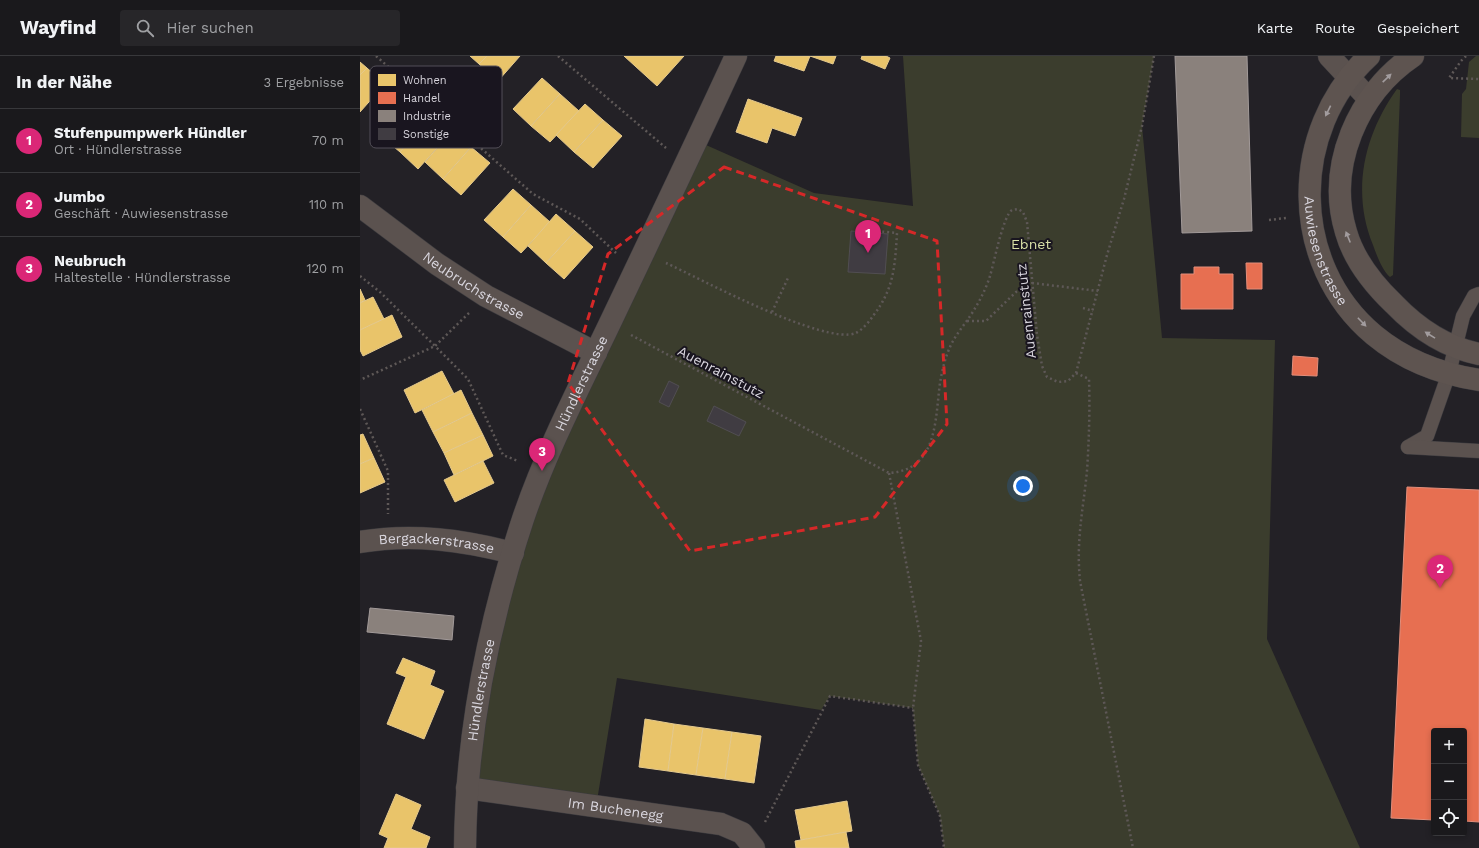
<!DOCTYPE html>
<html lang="de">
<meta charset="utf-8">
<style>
body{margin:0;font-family:"Work Sans",sans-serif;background:#272629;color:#f1f3f6}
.controls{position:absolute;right:12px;bottom:12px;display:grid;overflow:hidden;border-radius:4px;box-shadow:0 2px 6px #0003}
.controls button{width:36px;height:36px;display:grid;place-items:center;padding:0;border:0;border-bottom:1px solid #38383b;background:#1a191c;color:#f1f3f6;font:20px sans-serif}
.you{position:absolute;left:663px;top:430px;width:14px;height:14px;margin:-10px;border:3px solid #fff;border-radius:50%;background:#1a73e8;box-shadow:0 0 0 6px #1a73e833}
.badge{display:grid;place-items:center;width:26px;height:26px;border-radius:50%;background:#db2777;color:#fff;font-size:13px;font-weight:700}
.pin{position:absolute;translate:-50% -33px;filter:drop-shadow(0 1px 2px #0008)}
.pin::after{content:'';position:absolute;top:21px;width:14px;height:12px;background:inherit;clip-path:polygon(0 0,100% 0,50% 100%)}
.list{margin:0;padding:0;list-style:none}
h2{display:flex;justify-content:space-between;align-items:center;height:52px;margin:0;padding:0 16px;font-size:17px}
h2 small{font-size:13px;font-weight:400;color:#9fa0a3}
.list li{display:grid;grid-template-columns:26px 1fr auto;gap:12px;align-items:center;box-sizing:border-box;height:64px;padding:0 16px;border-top:1px solid #38383b}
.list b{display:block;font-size:15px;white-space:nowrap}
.list p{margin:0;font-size:13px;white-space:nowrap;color:#9fa0a3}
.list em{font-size:13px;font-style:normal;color:#9fa0a3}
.icon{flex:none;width:22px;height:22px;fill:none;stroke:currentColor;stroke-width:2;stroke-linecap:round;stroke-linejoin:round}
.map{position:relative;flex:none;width:1119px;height:792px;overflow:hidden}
header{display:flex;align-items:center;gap:24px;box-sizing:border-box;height:56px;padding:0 20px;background:#1a191c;border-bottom:1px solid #38383b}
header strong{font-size:19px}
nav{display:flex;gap:22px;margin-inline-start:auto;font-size:14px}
.search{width:280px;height:36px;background:#272629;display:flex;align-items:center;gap:10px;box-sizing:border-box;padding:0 14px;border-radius:4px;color:#9fa0a3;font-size:15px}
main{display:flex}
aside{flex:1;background:#1a191c}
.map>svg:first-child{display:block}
</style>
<header>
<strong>Wayfind</strong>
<div class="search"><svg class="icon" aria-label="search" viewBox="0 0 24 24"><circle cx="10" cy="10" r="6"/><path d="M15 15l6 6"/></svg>Hier suchen</div>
<nav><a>Karte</a><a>Route</a><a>Gespeichert</a></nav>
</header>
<main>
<aside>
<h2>In der Nähe<small>3 Ergebnisse</small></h2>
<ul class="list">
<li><span class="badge">1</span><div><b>Stufenpumpwerk Hündler</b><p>Ort · Hündlerstrasse</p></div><em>70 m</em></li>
<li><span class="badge">2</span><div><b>Jumbo</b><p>Geschäft · Auwiesenstrasse</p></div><em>110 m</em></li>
<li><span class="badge">3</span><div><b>Neubruch</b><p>Haltestelle · Hündlerstrasse</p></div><em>120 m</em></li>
</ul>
</aside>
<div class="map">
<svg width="1119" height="792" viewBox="0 0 1119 792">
<rect width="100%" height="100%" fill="#232126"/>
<g fill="#3b3d2d">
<path d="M 543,0 L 794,0 L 782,70 L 802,282 L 915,284 L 907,583 L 1000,792 L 584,792 L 580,760 L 558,709 L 553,652 L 470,640 L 461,654 L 257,622 L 236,751 L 107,732 L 144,524 L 337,85 L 454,137 L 553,150 Z"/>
<path d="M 1116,0 L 1119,0 L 1119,82 L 1101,81 L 1102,38 L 1106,33 L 1109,6 Z"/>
<path d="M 1037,33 L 1040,34 L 1040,39 L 1033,219 L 1030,221 C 1022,214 1017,200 1013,189 C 991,135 1004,79 1037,33 Z"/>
</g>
<g fill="#e9c46a" stroke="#e4c98d">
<path d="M 110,0 L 127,0 L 119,8 Z"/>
<path d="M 127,0 L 160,0 L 138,25 L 119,8 Z"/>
<path d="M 264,0 L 324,0 L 297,30 Z"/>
<path d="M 416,0 L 476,0 L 473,8 L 450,0 L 444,15 L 414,5 Z"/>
<path d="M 502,0 L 526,0 L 530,2 L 525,13 L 501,3 Z"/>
<path d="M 0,6 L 7,12 L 0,19 Z"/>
<path d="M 7,12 L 25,28 L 0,56 L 0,19 Z"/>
<path d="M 182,22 L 200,38 L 171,70 L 153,53 Z"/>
<path d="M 200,38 L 219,55 L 190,86 L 171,70 Z"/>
<path d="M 388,43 L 442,62 L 435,80 L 412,72 L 407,87 L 376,76 Z"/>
<path d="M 50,48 L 68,64 L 40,96 L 21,80 Z"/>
<path d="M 225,48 L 243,64 L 214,96 L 196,79 Z"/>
<path d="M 68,64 L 87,81 L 58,113 L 40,96 Z"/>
<path d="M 243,64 L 262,80 L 233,112 L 214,96 Z"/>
<path d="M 93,74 L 111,91 L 83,123 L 65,106 Z"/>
<path d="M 111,91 L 130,107 L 101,139 L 83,123 Z"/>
<path d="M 153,133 L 171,149 L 143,181 L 124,164 Z"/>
<path d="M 171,149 L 190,166 L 161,197 L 143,181 Z"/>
<path d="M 196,158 L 215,175 L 186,207 L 168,190 Z"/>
<path d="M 215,175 L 233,191 L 204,223 L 186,207 Z"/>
<path d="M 0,233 L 5,244 L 0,247 Z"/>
<path d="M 13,241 L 24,263 L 0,274 L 0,247 Z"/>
<path d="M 32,259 L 42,281 L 3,300 L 0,294 L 0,274 Z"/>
<path d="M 82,315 L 94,338 L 55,357 L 44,334 Z"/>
<path d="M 101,334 L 112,357 L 73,376 L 62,354 Z"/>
<path d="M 112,357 L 123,379 L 84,397 L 73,376 Z"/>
<path d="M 3,378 L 14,402 L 0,408 L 0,379 Z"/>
<path d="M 123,379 L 133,400 L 94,419 L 84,397 Z"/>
<path d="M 14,402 L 25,426 L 0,437 L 0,408 Z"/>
<path d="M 123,405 L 134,427 L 95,446 L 84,424 Z"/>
<path d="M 43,602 L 75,615 L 70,629 L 84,635 L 64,683 L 27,668 L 46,621 L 36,617 Z"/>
<path d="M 285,663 L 314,668 L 308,715 L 279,711 Z"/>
<path d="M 314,668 L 343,672 L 336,719 L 308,715 Z"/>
<path d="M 343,672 L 372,676 L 365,723 L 336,719 Z"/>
<path d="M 372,676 L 401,680 L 394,727 L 365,723 Z"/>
<path d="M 36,738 L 61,749 L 51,773 L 70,781 L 66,792 L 24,792 L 28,782 L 19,778 Z"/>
<path d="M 487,745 L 492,775 L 441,784 L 435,754 Z"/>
<path d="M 486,776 L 489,792 L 436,792 L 435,785 Z"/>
</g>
<g fill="#e76f51" stroke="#e38e7b">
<path d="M 886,207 L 902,207 L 902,233 L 887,233 Z"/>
<path d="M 834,211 L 859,211 L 859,218 L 873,218 L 873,253 L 821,253 L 821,218 L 834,218 Z"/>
<path d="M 933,300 L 958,302 L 957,320 L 932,319 Z"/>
<path d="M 1047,431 L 1119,434 L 1119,766 L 1104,765 L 1104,675 L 1074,675 L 1074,764 L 1031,762 Z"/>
</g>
<g fill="#8a817c" stroke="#a29a99">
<path d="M 815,0 L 887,0 L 892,175 L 822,177 Z"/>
<path d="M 10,552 L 94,560 L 92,584 L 7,576 Z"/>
</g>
<g fill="#403c42" stroke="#514e52">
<path d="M 491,175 L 528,178 L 525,218 L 488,216 Z"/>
<path d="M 309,325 L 319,330 L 309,351 L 299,346 Z"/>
<path d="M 354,350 L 386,366 L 379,380 L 347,365 Z"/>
</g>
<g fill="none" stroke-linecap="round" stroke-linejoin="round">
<g stroke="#3c3b3f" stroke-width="15">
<g id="lane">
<path d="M 1048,391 L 1067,380 L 1089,317 L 1103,260 L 1114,240 L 1119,238"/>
<path d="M 1048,391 L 1119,395"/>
</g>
</g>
<g stroke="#3c3b3f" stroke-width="23">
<g id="street">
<path d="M 969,0 L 1009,43"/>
<path id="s1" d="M 0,150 L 77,208 L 126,240 L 236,297"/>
<path id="s2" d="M 0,486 C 52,477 102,484 153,497"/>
<path id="s3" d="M 107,732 L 361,768 L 382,777 L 394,792"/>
<path id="s4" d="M 105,792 C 106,680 128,569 163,463 C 186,395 220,330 251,265 C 293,177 335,89 376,0"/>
</g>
</g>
<g stroke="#3c3b3f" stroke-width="23">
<g id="secondary">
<path id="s5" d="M 1009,0 C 929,74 929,208 1014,279 C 1044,304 1081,318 1119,324"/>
<path d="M 1053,0 C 998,37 966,110 986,176 C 994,204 1013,228 1034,248 C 1058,273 1085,291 1119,298"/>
</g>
</g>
<g stroke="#5e5857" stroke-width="2.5" stroke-dasharray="2 3" stroke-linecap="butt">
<path d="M 16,0 L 173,138 L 220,163 L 256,197"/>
<path d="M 198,0 L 306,92"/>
<path d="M 1106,0 L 1101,5 L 1089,22 L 1119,23"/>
<path d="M 909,164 L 926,162"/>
<path d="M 306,207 C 339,222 465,290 496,277 C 503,273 509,266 513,260 C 534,233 535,210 537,177 L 504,174"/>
<path d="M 0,220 L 20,236 L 75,290 L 0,324"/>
<path d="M 672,227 L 738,235"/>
<path d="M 723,252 L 733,255"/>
<path d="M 412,256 L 428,222"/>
<path d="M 109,257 L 75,290 L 108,323 L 143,399 L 158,405"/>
<path d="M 607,265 L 626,265 L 656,236 L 673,234"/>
<path d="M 271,279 L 529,417 C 578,414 575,363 580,327 C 582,315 585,302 590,291 C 594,282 600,274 606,266 C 616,252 625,236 630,220 C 634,207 643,160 652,154 L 658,153 L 663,156 L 667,166 L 677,279 L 682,310 L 687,321 L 698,326 L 708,325 L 716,317 L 747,199 L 764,143 L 782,70 L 794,0"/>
<path d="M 716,317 L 729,323 C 730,354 729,384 727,415 C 723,455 716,484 720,525 L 773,792"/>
<path d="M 0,353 L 28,415 L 28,458"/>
<path d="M 529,417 L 561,585 L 553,652 L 558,709 L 580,760 L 584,792"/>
<path d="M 405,766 L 470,640 L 553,652"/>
</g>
<use href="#lane" stroke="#5b524f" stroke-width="14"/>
<use href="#street" stroke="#5b524f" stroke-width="22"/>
<use href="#secondary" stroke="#5e5450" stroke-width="22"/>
</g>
<defs><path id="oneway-solid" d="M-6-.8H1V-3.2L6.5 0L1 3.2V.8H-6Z"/></defs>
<g fill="#a29c9e">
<use href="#oneway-solid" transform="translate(1027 22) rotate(-44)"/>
<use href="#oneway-solid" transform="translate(968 55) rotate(116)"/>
<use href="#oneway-solid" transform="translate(988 181) rotate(-112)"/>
<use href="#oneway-solid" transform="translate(1002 266) rotate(46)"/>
<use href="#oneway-solid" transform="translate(1070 279) rotate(-148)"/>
</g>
<path fill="none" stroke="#d62828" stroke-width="3" stroke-dasharray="8 5" stroke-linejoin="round" d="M 364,111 L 577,185 L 587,368 L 515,461 L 330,495 L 208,327 L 248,198 Z"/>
<g text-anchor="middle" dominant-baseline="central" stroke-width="4" stroke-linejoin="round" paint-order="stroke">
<g font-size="14" fill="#d9dfa7" stroke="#19151f">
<text x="671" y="188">Ebnet</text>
</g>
<g font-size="14" fill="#d9d6de" stroke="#19151f">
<text stroke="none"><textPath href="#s5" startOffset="214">Auwiesenstrasse</textPath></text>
<text stroke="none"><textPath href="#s1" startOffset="139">Neubruchstrasse</textPath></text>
<text transform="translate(666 255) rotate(-96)">Auenrainstutz</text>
<text transform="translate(361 316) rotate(28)">Auenrainstutz</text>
<text stroke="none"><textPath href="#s4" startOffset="483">Hündlerstrasse</textPath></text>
<text stroke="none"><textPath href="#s2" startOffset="77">Bergackerstrasse</textPath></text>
<text stroke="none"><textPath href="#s4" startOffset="159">Hündlerstrasse</textPath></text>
<text stroke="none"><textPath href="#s3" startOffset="150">Im Buchenegg</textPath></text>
</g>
</g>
<rect x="10" y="10" width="132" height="82" rx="6" fill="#19151f" stroke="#534f58" stroke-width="1"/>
<rect x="18" y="18" width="18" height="12" fill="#e9c46a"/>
<rect x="18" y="36" width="18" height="12" fill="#e76f51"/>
<rect x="18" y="54" width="18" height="12" fill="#8a817c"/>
<rect x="18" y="72" width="18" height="12" fill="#403c42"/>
<g font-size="11" fill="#d9d6de">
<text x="43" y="28">Wohnen</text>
<text x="43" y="46">Handel</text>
<text x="43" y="64">Industrie</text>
<text x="43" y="82">Sonstige</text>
</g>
</svg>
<div class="controls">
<button>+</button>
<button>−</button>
<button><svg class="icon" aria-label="locate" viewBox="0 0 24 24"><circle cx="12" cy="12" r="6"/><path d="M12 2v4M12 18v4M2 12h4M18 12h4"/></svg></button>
</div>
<div class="you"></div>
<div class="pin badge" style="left:508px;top:197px">1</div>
<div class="pin badge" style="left:1080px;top:532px">2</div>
<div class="pin badge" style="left:182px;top:415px">3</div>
</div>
</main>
